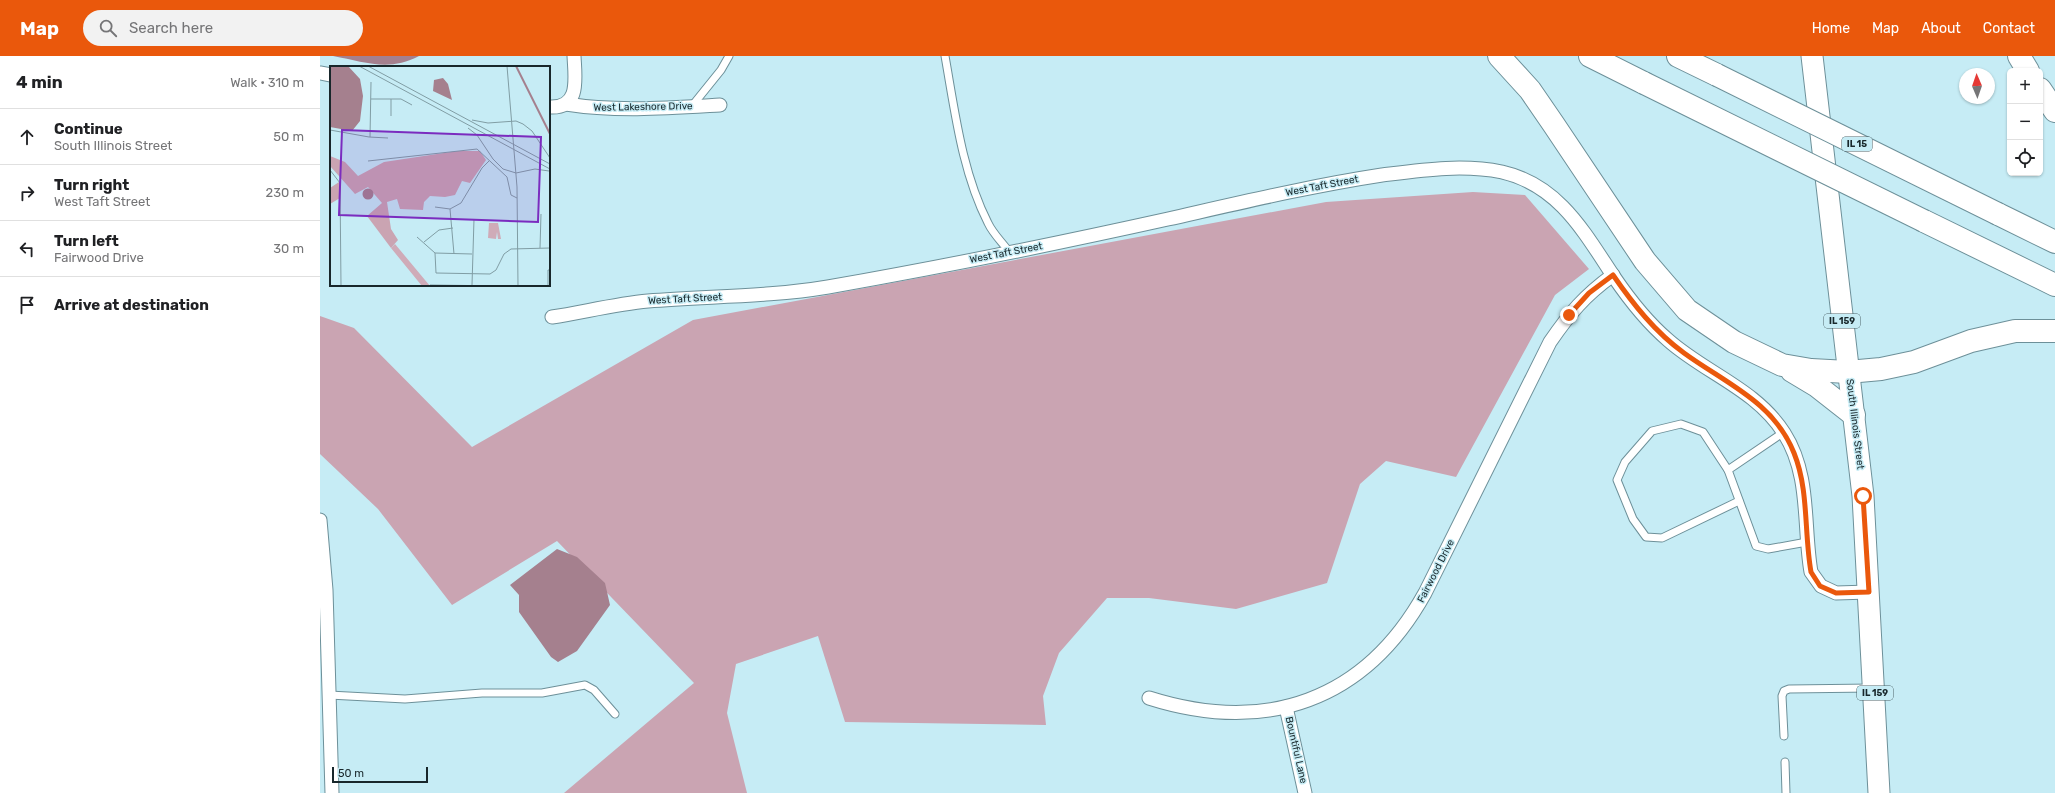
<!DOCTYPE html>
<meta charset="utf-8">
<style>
body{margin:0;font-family:Rubik,sans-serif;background:#f2f2f2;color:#202124}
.controls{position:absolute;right:12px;top:12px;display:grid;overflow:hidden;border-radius:6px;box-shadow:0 1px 3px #0004}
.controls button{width:36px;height:36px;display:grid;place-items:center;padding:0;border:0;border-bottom:1px solid #e0e0e0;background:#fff;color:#202124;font:20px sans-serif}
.compass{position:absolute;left:1639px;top:12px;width:36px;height:36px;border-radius:50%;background:#fff;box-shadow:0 1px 3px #0004;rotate:358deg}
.scale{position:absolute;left:12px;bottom:10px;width:96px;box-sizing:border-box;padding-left:4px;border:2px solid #18272b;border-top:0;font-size:11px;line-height:14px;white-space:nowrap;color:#18272b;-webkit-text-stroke:3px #c6ecf5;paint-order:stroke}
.stop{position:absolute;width:12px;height:12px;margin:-9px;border:3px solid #ea580c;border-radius:50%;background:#fff}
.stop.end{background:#ea580c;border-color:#fff;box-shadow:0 1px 4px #0008}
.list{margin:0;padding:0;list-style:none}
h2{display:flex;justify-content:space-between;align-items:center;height:52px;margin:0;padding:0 16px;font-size:17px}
h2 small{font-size:13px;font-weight:400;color:#757577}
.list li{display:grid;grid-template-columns:26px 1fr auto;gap:12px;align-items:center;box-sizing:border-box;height:56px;padding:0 16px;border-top:1px solid #e0e0e0}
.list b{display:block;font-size:15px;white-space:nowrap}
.list p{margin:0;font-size:13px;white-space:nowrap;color:#757577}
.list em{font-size:13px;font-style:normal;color:#757577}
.icon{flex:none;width:22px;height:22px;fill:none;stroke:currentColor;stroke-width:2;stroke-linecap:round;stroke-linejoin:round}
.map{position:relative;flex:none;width:1735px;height:737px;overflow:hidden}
header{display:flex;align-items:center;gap:24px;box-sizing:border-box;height:56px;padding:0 20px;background:#ea580c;color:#fff}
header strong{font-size:19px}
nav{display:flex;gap:22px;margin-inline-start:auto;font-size:14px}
.search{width:280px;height:36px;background:#f2f2f2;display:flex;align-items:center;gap:10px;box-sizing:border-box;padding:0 14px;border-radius:22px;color:#757577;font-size:15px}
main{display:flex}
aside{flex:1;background:#fff}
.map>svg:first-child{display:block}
</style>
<header>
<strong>Map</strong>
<div class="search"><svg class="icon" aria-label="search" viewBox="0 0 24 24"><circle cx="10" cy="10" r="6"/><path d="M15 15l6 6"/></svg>Search here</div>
<nav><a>Home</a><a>Map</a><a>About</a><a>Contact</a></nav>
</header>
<main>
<aside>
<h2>4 min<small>Walk · 310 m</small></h2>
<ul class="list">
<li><svg class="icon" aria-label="ahead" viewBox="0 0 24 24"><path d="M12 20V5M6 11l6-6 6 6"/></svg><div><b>Continue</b><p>South Illinois Street</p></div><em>50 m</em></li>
<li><svg class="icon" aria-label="right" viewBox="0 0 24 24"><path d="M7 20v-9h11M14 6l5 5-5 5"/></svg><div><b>Turn right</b><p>West Taft Street</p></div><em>230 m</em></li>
<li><svg class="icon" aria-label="left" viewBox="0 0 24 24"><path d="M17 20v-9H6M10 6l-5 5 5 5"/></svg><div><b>Turn left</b><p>Fairwood Drive</p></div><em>30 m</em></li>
<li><svg class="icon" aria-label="arrive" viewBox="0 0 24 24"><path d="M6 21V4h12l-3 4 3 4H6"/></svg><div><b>Arrive at destination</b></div></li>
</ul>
</aside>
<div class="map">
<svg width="1735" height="737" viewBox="0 0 1735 737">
<rect width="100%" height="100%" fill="#c6ecf5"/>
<path fill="#caa4b2" d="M 1153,136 L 1205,139 L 1269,213 L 1235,239 L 1136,421 L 1066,405 L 1040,428 L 1007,527 L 916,553 L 829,542 L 787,542 L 739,597 L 723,640 L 726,669 L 525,666 L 498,580 L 416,608 L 407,657 L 427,737 L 244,737 L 374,627 L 237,485 L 132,549 L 58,453 L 0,398 L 0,260 L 34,272 L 152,391 L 373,264 L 1006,146 Z"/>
<g fill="#a5808e">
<path d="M 13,0 L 99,0 C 69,16 45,6 13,0 Z"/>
<path d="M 237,493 L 257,501 L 285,527 L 290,549 L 257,595 L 238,606 L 231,601 L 199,556 L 199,539 L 190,529 Z"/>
</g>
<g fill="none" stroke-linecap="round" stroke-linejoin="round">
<g stroke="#6d9099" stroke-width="9">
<g id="lane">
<path d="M 625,0 C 635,56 642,116 668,167 C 673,178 683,187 690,197"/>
<path d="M 372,50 L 401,14 L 409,0"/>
<path d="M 1464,376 L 1408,414 L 1436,490 L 1448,493 L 1487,486"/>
<path d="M 1408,414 L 1383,376 L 1361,368 L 1332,375 L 1305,406 L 1297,424 L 1313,463 L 1326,481 L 1342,482 L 1419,445"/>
<path d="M 9,639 L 85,643 L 162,637 L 222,637 L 265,629 L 274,634 L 295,658"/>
<path d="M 1464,680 L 1462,640 L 1464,635 L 1469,633 L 1552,632"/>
<path d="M 1465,706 L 1466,737"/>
</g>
</g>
<g stroke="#6d9099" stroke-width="15">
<g id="street">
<path d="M 0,17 L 11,19"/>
<path d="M 246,48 C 296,56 349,52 400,49"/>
<path d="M 229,51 C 261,53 255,22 254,0"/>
<path d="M 232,261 C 264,256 296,248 328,245 C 388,240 449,241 508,231 C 622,211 735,188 848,163 C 919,147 990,130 1062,119 C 1102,114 1142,108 1182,116 C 1239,129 1264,176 1294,221 C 1309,243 1327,266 1348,284 C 1385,317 1436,333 1464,377 C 1491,419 1483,470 1491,516 L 1501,530 L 1516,537 L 1549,536"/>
<path d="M 0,464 L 6,534 L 12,737"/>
<path d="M 829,642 C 946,679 1045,645 1105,537 L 1230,286 C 1250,257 1264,240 1293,219"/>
<path d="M 966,651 L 985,737"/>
</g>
</g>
<g stroke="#6d9099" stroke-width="23">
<path id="primary" d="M 1492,0 L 1543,440 L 1559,737"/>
</g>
<g stroke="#6d9099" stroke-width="24">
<g id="highway">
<path d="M 1179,0 L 1210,34 L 1234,69 L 1325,205 L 1367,254 L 1414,286 L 1462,309 L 1491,314 L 1528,316 L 1561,313 L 1594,306 L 1651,285 L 1695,275 L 1735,275"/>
<path d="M 1270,0 L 1324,27"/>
<path d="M 1358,0 L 1397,19"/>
<path d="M 1699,0 L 1708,15"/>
<path d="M 1720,33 L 1735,55"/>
<path d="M 1678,158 L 1735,186"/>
<path d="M 1604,165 L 1735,229"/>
<path d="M 1472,315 L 1497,330 L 1534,359"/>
</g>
</g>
<use href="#lane" stroke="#fff" stroke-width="7"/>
<use href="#street" stroke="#fff" stroke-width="13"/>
<use href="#primary" stroke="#fff" stroke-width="21"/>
<use href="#highway" stroke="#fff" stroke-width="22"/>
<g stroke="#6d9099" stroke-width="24" stroke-linecap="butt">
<g id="highway-bridge">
<path d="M 1397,19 L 1678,158"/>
<path d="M 1324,27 L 1604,165"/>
</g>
</g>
<use href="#highway-bridge" stroke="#fff" stroke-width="22"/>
</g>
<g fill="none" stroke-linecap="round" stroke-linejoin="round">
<path stroke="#ea580c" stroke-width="5" d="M 1249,259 L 1269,237 L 1293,219 C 1313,248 1335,276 1364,297 C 1405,327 1454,346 1474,397 C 1489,434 1484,477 1491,516 L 1500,530 L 1516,537 L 1549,536 L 1543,440"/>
</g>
<g text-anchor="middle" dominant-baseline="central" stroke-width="3" stroke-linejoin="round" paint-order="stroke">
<g fill="#c6ecf5" stroke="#4c6268" stroke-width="1">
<rect x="1522" y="81" width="30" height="14" rx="3"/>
<rect x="1504" y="258" width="36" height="14" rx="3"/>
<rect x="1537" y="630" width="36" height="14" rx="3"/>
</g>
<g font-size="9" font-weight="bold" fill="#18272b">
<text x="1537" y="88">IL 15</text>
<text x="1522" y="265">IL 159</text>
<text x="1555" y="637">IL 159</text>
</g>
<g font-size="10" fill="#18272b" stroke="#c6ecf5">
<text transform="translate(323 51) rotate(-1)">West Lakeshore Drive</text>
<text transform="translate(1002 130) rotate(-11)">West Taft Street</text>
<text transform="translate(686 197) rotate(-11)">West Taft Street</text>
<text transform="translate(365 243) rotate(-3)">West Taft Street</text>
<text transform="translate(1535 368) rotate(83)">South Illinois Street</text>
<text transform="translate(1116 515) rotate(-63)">Fairwood Drive</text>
<text transform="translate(976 694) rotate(77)">Bountiful Lane</text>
</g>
</g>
<g transform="translate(10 10)">
<rect width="220" height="220" fill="#c6ecf5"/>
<path d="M 159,157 L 168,157 L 171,173 L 168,173 L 167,166 L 166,173 L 158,172 ZM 65,178 L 100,220 L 92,220 L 61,182 Z" fill="#cfabb8"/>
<path d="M 127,85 L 150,85 L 156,94 L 140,117 L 132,115 L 125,129 L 115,131 L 100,130 L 94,136 L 93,144 L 70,143 L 67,133 L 57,136 L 61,163 L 68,174 L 61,182 L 37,150 L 52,137 L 38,121 L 25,128 L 0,100 L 0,90 L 15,96 L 28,110 L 54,96 ZM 9,116 L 10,132 L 0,138 L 0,122 Z" fill="#caa4b2"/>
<path d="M 1,0 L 18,0 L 30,13 L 33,30 L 30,55 L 22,65 L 0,61 ZM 113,12 L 118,18 L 122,34 L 103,25 L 104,14 ZM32.5 128a5.5 5.5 0 1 1 11 0a5.5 5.5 0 1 1-11 0Z" fill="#a5808e"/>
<path fill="none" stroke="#a5808e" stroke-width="2" d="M 186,0 L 220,68"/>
<path fill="none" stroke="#809da4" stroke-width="1" d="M 29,0 L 220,103M 38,0 L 220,98M 177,0 L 187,121 L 188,220M 41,33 L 71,33 L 82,39M 61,50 L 61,33M 142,54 L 158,57 L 186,55 L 193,58 L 202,65 L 220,92M 138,62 L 147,69 L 163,93 L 173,103 L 186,107 L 205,103 L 219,105M 0,64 L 39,71 L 58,72M 40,71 L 41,16M 38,95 L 147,83 L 177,111 L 181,129 L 187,132M 0,104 L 10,117 L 11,220M 105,141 L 120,143 L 131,137 L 152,102 L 159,95M 120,143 L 124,188M 87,171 L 105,187 L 106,207 L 160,208 L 166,204 L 174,188 L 181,183 L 220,182M 94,176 L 109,164 L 123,162M 210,182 L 211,148M 105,187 L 142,188M 100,219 L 175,220M 142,219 L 144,153M 218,220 L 218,204 L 220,204"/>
<path fill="#7b2cbf" fill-opacity="0.15" stroke="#7b2cbf" stroke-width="2" d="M 12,64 L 211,71 L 208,156 L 9,149 Z"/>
<rect width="220" height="220" fill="none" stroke="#18272b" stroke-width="2"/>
</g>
</svg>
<div class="controls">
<button>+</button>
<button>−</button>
<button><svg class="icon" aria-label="locate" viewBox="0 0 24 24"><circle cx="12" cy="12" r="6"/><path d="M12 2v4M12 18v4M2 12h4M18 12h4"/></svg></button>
</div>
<svg class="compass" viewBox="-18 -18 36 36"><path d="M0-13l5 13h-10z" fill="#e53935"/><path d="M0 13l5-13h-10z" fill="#757577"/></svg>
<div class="scale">50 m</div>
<div class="stop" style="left:1543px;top:440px"></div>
<div class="stop end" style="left:1249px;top:259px"></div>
</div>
</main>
